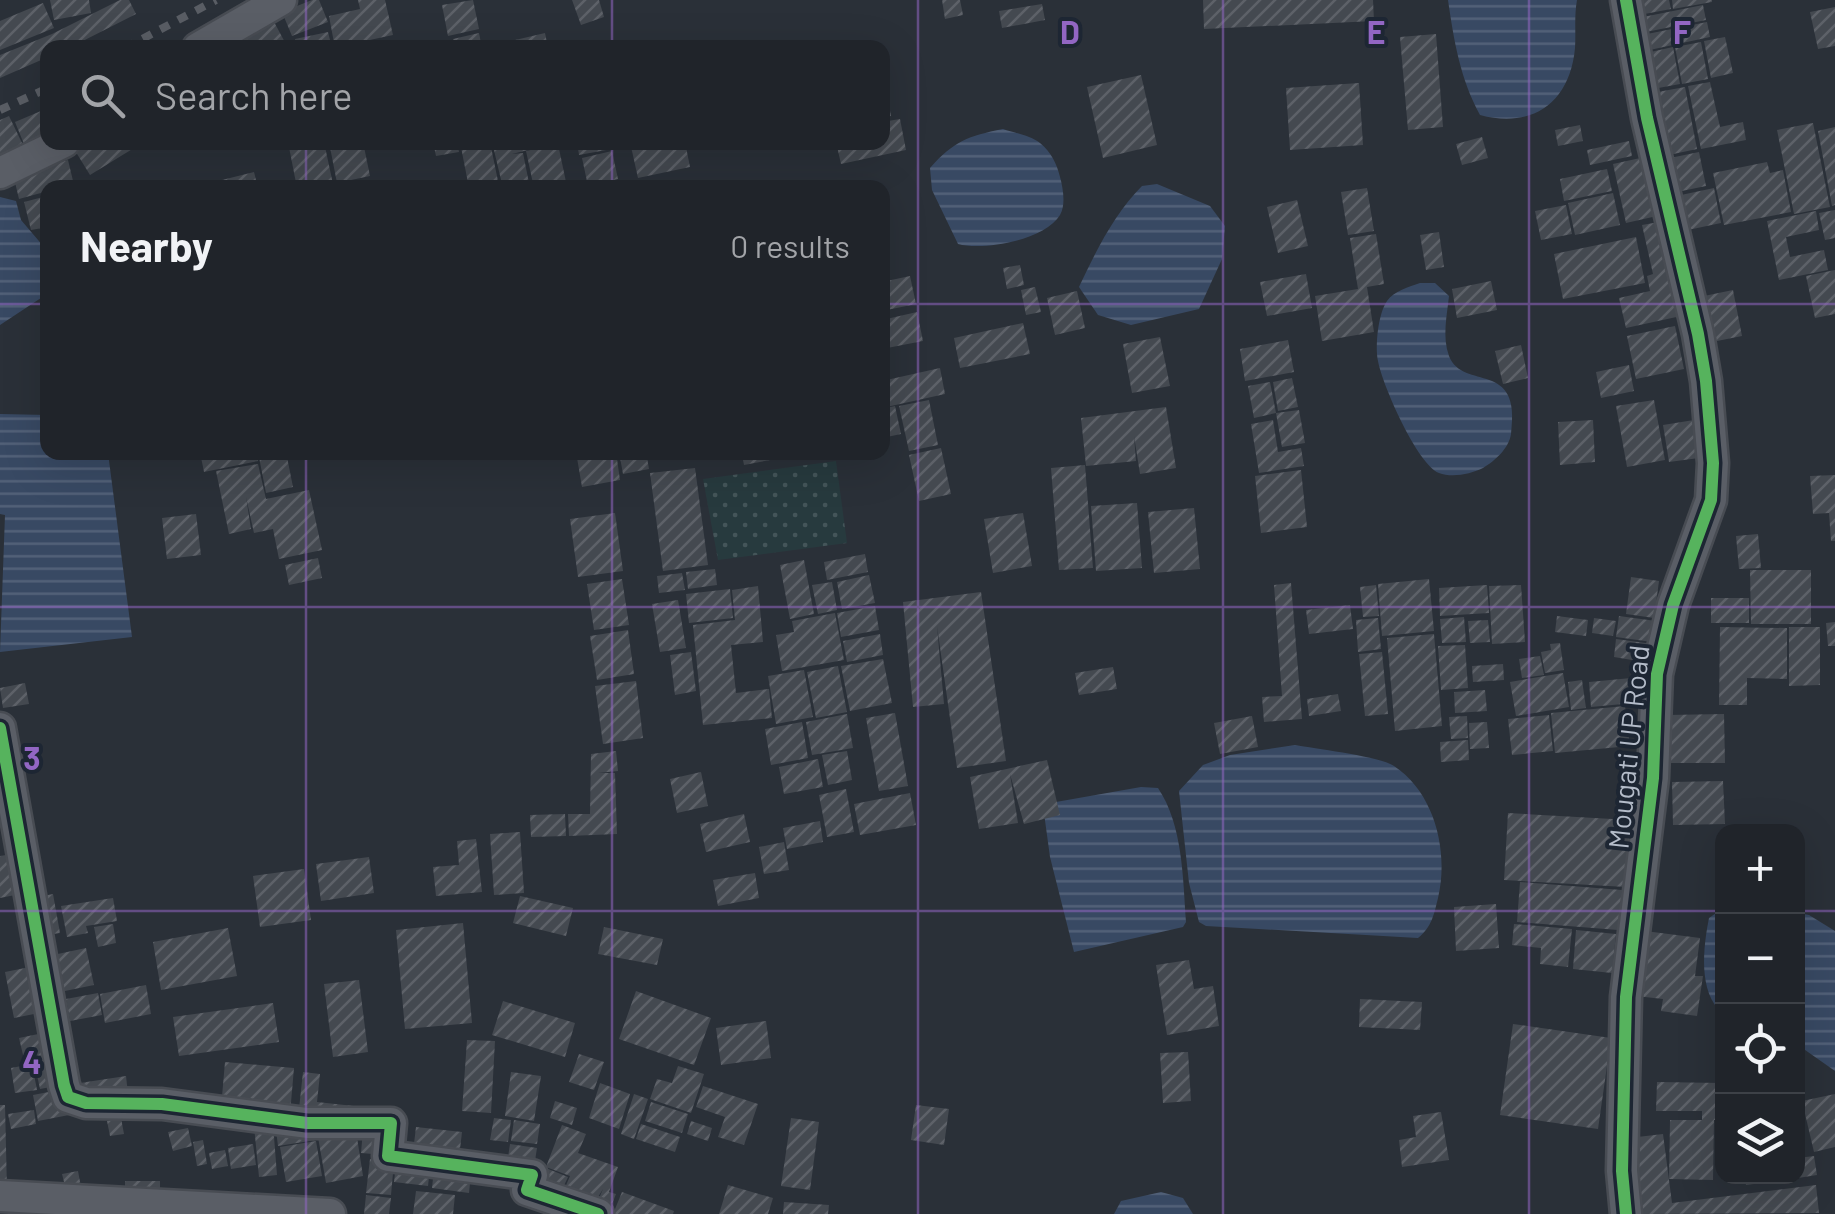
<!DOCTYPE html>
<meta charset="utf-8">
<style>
body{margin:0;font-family:Barlow,sans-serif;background:#2d3036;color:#f1f3f6}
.controls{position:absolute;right:30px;bottom:30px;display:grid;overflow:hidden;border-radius:20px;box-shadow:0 10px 40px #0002}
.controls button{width:90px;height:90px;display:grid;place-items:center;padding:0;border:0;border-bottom:2px solid #3d4147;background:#20242a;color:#f1f3f6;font:50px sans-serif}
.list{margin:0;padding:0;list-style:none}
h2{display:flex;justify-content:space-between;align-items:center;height:130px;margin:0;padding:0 40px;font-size:42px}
h2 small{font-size:32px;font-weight:400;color:#a2a4a8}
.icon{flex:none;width:55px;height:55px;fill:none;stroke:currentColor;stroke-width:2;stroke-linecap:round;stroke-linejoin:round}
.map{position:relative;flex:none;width:1835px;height:1214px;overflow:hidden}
.search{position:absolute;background:#20242a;box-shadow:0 10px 40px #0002;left:40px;top:40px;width:850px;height:110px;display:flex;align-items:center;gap:25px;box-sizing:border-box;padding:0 35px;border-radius:20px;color:#a2a4a8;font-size:38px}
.panel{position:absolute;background:#20242a;box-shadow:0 10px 40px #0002;left:40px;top:180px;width:850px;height:280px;border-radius:20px}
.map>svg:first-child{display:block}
</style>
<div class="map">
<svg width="1835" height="1214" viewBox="0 0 1835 1214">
<defs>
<pattern id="park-dots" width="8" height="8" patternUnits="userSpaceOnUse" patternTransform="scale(2.5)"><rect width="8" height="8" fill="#273a3e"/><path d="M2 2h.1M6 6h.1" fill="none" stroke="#445559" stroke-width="1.8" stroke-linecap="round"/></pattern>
<pattern id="water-rules" width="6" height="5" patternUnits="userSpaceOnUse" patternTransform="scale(2.5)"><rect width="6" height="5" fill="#384963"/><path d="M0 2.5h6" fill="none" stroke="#526178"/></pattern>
<pattern id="building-hatch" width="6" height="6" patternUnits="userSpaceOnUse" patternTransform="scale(2.5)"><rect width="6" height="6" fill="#444950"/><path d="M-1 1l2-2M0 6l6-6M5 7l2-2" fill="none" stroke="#5d6168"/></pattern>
</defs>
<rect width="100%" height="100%" fill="#2a3038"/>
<path fill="url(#park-dots)" d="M 836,461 L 847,543 L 718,560 L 703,479 Z"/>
<g fill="url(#water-rules)">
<path d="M 1448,0 L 1577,0 C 1574,16 1576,32 1575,48 C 1570,103 1532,129 1480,115 C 1460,78 1454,41 1448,0 Z"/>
<path d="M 1003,129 C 1015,133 1031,136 1040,143 C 1051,152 1057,164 1060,177 C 1063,188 1066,205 1060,215 C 1045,240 984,251 958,244 L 932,190 L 930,168 C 954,141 968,136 1003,129 Z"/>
<path d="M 1157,184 L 1210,206 L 1225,226 L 1222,259 L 1199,309 L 1131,325 L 1098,315 L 1079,287 C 1096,251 1114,214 1142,186 Z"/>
<path d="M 0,197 L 16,201 L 21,220 L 44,247 L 47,257 L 47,294 L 0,325 Z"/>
<path d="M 1420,283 L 1435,283 L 1449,296 C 1447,315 1442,337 1449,356 C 1463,392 1522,358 1511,434 C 1509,448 1495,461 1483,468 C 1471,474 1452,478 1439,473 C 1417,464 1382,384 1378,361 C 1375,346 1378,314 1387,301 C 1394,291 1409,287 1420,283 Z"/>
<path d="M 0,414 L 47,415 L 48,452 L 108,453 L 132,637 L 0,652 L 5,515 L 0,514 Z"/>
<path d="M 1295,745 C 1316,749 1379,756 1394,766 C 1435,793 1449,852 1438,898 C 1434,914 1432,927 1418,938 L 1206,926 L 1199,922 L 1189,883 L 1179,791 L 1203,765 L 1230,755 Z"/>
<path d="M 1141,787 L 1158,788 C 1183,825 1183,879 1186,922 L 1183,927 L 1074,952 L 1050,857 L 1044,813 L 1056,802 Z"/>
<path d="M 1722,909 L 1722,1013 C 1698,992 1703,948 1709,918 Z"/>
<path d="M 1798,913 L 1809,915 L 1835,931 L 1835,1071 L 1798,1045 Z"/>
<path d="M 1161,1192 L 1183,1198 L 1193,1214 L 1114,1214 L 1121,1201 Z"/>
</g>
<g fill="url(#building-hatch)">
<path d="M 50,0 L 89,0 L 91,13 L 54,20 Z"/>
<path d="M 120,0 L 129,0 L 136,14 L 69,48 L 48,48 L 48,57 L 0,78 L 0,55 L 52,34 Z"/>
<path d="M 312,0 L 319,0 L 328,22 L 292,36 L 282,12 Z"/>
<path d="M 358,0 L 385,0 L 393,35 L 365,41 L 366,45 L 335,48 L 329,16 L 360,9 Z"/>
<path d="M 473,0 L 479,29 L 448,36 L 442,5 Z"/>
<path d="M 572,0 L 599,0 L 604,17 L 581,25 Z"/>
<path d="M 942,0 L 960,0 L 963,15 L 945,19 Z"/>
<path d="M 1203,0 L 1373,0 L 1374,21 L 1204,29 Z"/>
<path d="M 1631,0 L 1669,0 L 1671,9 L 1634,16 Z"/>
<path d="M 1672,0 L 1712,0 L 1712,2 L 1673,9 Z"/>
<path d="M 43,3 L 54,28 L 0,50 L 0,21 Z"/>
<path d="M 1042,4 L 1045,20 L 1002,28 L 999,11 Z"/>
<path d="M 1703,5 L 1706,20 L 1641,33 L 1638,18 Z"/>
<path d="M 1835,7 L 1835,46 L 1818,49 L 1810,12 Z"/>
<path d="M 273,20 L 288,48 L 232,48 L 230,43 Z"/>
<path d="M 1707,22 L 1710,37 L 1645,51 L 1642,35 Z"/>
<path d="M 328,32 L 332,48 L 296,48 L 295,39 Z"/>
<path d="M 479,33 L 482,48 L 455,48 L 453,39 Z"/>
<path d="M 545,33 L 548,48 L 512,48 L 511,41 Z"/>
<path d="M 1436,34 L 1443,127 L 1408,130 L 1400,37 Z"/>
<path d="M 1725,37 L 1733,73 L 1711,78 L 1704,41 Z"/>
<path d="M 1701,42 L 1708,79 L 1682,84 L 1675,47 Z"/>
<path d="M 1673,47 L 1680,84 L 1653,89 L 1646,53 Z"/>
<path d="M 882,65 L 891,116 L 882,118 Z"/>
<path d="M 1141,75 L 1157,145 L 1103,158 L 1087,87 Z"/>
<path d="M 1710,82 L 1720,127 L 1743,122 L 1746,140 L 1701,149 L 1688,86 Z"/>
<path d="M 1359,83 L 1363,145 L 1290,150 L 1286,88 Z"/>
<path d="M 1685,87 L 1697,149 L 1664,156 L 1652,93 Z"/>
<path d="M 48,108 L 48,134 L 24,144 L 15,122 Z"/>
<path d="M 9,116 L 23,145 L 0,155 L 0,120 Z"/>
<path d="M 900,119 L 906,150 L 841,164 L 836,142 L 882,142 L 882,122 Z"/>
<path d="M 1813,123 L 1830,207 L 1794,214 L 1777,130 Z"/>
<path d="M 1580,125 L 1583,141 L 1558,146 L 1555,130 Z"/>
<path d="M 1835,127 L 1835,205 L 1832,206 L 1818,131 Z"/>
<path d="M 1482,137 L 1488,158 L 1462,165 L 1456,144 Z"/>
<path d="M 1629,141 L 1632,156 L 1590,165 L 1587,150 Z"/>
<path d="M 85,142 L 131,142 L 134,148 L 90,175 L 74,149 Z"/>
<path d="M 288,142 L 324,142 L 333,184 L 297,188 Z"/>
<path d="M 329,142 L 363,142 L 370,176 L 337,183 Z"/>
<path d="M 433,142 L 457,142 L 459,152 L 436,156 Z"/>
<path d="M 460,142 L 490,142 L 499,186 L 469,188 Z"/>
<path d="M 492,142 L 551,142 L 552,144 L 512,154 L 523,153 L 530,188 L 503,188 Z"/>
<path d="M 577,142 L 627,142 L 628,146 L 579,155 Z"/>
<path d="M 630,142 L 685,142 L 690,167 L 638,178 Z"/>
<path d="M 558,144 L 566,182 L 534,188 L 526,151 Z"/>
<path d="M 612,151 L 618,179 L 588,186 L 582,158 Z"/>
<path d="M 1699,152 L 1706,186 L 1677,192 L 1670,158 Z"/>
<path d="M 1645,157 L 1657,216 L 1626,223 L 1613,164 Z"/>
<path d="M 68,160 L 74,185 L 48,188 L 48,191 L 19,199 L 13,174 Z"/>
<path d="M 1767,162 L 1770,173 L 1783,170 L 1791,212 L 1724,225 L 1713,173 Z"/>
<path d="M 1607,169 L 1612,191 L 1564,201 L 1560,179 Z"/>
<path d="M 254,172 L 258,188 L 224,188 L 222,180 Z"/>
<path d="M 1367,188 L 1374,231 L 1348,235 L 1341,192 Z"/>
<path d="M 1714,188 L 1721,223 L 1688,230 L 1681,195 Z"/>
<path d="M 1613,193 L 1620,225 L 1575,235 L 1568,203 Z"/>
<path d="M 43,197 L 48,227 L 31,230 L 24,202 Z"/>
<path d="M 1297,200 L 1308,246 L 1278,253 L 1267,207 Z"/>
<path d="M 1566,205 L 1572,234 L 1541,240 L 1535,211 Z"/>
<path d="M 1835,210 L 1835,238 L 1825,240 L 1819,213 Z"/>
<path d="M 1816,211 L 1819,230 L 1786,237 L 1790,257 L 1824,250 L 1828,270 L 1779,280 L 1767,221 Z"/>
<path d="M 1659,222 L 1681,316 L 1626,328 L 1619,298 L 1650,291 L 1647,276 L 1653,274 L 1642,225 Z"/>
<path d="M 1439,232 L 1444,267 L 1426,270 L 1420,235 Z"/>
<path d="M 1376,234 L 1384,284 L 1367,287 L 1374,332 L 1322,341 L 1315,296 L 1358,289 L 1350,238 Z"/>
<path d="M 1636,237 L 1645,283 L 1563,299 L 1554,254 Z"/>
<path d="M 1020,265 L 1024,285 L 1007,289 L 1003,268 Z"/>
<path d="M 1835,270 L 1835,314 L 1815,318 L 1806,276 Z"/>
<path d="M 1306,274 L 1312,308 L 1267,316 L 1260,282 Z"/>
<path d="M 910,276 L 916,304 L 882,311 L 882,282 Z"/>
<path d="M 1491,281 L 1497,310 L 1457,318 L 1452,289 Z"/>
<path d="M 1035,287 L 1041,312 L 1026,315 L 1021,290 Z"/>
<path d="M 1733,290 L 1742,336 L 1712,342 L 1704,296 Z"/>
<path d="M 1077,291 L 1085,328 L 1055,335 L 1047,298 Z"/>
<path d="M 917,312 L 923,341 L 882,349 L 882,320 Z"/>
<path d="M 1023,323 L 1030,354 L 960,368 L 954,338 Z"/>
<path d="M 1675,326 L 1684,369 L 1636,379 L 1627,336 Z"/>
<path d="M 1160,337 L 1170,386 L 1132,393 L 1123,344 Z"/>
<path d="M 1288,340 L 1294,372 L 1245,381 L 1240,349 Z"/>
<path d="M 1521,345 L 1528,378 L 1503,384 L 1495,351 Z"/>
<path d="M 1629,365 L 1634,391 L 1601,398 L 1596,372 Z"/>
<path d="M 940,368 L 945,394 L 882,408 L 882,381 Z"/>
<path d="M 1292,378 L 1298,407 L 1278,411 L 1273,382 Z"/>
<path d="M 1270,382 L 1276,413 L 1254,418 L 1248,386 Z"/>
<path d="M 929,400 L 938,445 L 909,451 L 899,406 Z"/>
<path d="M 1654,400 L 1665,460 L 1627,467 L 1616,406 Z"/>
<path d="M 895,406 L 901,434 L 882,438 L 882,409 Z"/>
<path d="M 1166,407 L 1176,468 L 1140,474 L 1134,436 L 1136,461 L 1086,466 L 1081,418 Z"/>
<path d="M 1299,410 L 1305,443 L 1282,447 L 1276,413 Z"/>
<path d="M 1273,420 L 1278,452 L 1301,448 L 1304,466 L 1259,473 L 1251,424 Z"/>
<path d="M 1593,420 L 1595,462 L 1560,465 L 1558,422 Z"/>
<path d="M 1694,420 L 1699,458 L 1669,462 L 1663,425 Z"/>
<path d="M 941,448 L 951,494 L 919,501 L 909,455 Z"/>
<path d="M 200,452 L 256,452 L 258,461 L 204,472 Z"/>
<path d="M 258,452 L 294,452 L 275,458 L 287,457 L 293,487 L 266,493 Z"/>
<path d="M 576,452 L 616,452 L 620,480 L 582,487 Z"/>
<path d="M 619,452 L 646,452 L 649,469 L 623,474 Z"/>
<path d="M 751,452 L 774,452 L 775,459 L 744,465 L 742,455 Z"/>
<path d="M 258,464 L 266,499 L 309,490 L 322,550 L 279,559 L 273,529 L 254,533 L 246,497 L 251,529 L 229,534 L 216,471 Z"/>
<path d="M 1085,465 L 1093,568 L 1059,570 L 1051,468 Z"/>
<path d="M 695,468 L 708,565 L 663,571 L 650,473 Z"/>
<path d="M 1301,470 L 1307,527 L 1261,533 L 1255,476 Z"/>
<path d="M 1835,475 L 1835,541 L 1831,541 L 1829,513 L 1813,514 L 1810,476 Z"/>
<path d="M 1137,503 L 1142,568 L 1096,571 L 1091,506 Z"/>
<path d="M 1194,508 L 1200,569 L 1154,573 L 1148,512 Z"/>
<path d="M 615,513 L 623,571 L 578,577 L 570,519 Z"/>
<path d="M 1023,513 L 1032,566 L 993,573 L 984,519 Z"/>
<path d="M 196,514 L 201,555 L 167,559 L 162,518 Z"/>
<path d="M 1758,534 L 1761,568 L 1739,569 L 1736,536 Z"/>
<path d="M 865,554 L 868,572 L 827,580 L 824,562 Z"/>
<path d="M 318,558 L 322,578 L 289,585 L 285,565 Z"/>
<path d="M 804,560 L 814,614 L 790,619 L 780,565 Z"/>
<path d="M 715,569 L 717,585 L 688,589 L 686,572 Z"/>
<path d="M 1750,570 L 1811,570 L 1811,624 L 1751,624 Z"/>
<path d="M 682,573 L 685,590 L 659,593 L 657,576 Z"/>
<path d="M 869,575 L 875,603 L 842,609 L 837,582 Z"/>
<path d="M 1631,577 L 1659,581 L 1654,618 L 1626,614 Z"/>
<path d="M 622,579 L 629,625 L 594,630 L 587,584 Z"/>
<path d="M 1429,579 L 1434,631 L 1382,636 L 1378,584 Z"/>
<path d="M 832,582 L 837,610 L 818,614 L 812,585 Z"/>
<path d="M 1291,583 L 1302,719 L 1264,722 L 1262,697 L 1282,696 L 1274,585 Z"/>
<path d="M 1376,585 L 1379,616 L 1363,617 L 1360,587 Z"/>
<path d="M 1487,585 L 1489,613 L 1440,616 L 1439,588 Z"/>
<path d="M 1521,585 L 1525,642 L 1492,644 L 1489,586 Z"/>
<path d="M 758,586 L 763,642 L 731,645 L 736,693 L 769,689 L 772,718 L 703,725 L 693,625 L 735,620 L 732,590 Z"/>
<path d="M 730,589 L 733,618 L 689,623 L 686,594 Z"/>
<path d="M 981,592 L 1006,761 L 957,768 L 937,626 L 944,704 L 913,707 L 903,602 Z"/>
<rect x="1711" y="598" width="38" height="25"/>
<path d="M 678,600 L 686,648 L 660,652 L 652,604 Z"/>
<path d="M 1350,605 L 1353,629 L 1309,634 L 1306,610 Z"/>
<path d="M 875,606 L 879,630 L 841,637 L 837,613 Z"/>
<path d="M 835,613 L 844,660 L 782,671 L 776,635 L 794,632 L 792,621 Z"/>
<path d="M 1557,616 L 1588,620 L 1586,636 L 1555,632 Z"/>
<path d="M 1619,616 L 1656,621 L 1652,642 L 1616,637 Z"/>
<path d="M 1464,617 L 1466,642 L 1442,643 L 1440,619 Z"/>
<path d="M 1378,618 L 1381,649 L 1358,652 L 1356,620 Z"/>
<path d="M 1594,618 L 1616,621 L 1613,636 L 1592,633 Z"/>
<path d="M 1488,620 L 1490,642 L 1470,643 L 1468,621 Z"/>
<path d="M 1835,622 L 1835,646 L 1828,646 L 1826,623 Z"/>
<path d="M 1720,627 L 1787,628 L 1787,679 L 1747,678 L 1747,705 L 1719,705 Z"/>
<path d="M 1789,627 L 1820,627 L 1820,685 L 1789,686 Z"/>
<path d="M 628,630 L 634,674 L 597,680 L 590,636 Z"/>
<path d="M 880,634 L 883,655 L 847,662 L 843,641 Z"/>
<path d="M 1434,634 L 1442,726 L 1395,731 L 1387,638 Z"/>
<path d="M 1616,639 L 1653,644 L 1650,663 L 1614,657 Z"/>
<path d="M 1560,643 L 1564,670 L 1545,673 L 1541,652 L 1551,650 L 1550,644 Z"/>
<path d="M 1465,645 L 1468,688 L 1441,690 L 1438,646 Z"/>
<path d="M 691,652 L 696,691 L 675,695 L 670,655 Z"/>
<path d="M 1382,652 L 1388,714 L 1365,716 L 1359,654 Z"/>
<path d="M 1540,656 L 1544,675 L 1522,678 L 1519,659 Z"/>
<path d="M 883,659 L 892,703 L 850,711 L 841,666 Z"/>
<path d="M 1503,664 L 1504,680 L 1473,682 L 1472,666 Z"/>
<path d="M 838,666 L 847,712 L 816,718 L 807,672 Z"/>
<path d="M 1113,667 L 1117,689 L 1079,695 L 1075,673 Z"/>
<path d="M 804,670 L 813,717 L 776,724 L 768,676 Z"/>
<path d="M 1563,673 L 1569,707 L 1516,716 L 1510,682 Z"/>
<path d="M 1642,677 L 1644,702 L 1591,707 L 1589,682 Z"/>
<path d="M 1582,680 L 1586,708 L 1571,710 L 1568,682 Z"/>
<path d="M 636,681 L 643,738 L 603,744 L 595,686 Z"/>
<path d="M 25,683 L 29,704 L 3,708 L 0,688 Z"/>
<path d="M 1485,690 L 1487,711 L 1455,713 L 1454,692 Z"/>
<path d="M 1338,694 L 1341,711 L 1309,716 L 1307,699 Z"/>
<path d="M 1625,706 L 1630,746 L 1555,753 L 1551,713 Z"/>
<path d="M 895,713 L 908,786 L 879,791 L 866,718 Z"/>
<path d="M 847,714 L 853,748 L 812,755 L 806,722 Z"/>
<path d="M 1724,714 L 1725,763 L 1668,763 L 1667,715 Z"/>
<path d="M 1549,715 L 1553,751 L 1512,755 L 1508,719 Z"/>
<path d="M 1252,716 L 1258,747 L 1220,754 L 1214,723 Z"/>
<path d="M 1467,716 L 1468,738 L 1451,739 L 1449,717 Z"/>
<path d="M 802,722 L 808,758 L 771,765 L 765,729 Z"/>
<path d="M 1487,722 L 1489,748 L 1470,749 L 1469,723 Z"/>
<path d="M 1468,740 L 1469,760 L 1441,762 L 1440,742 Z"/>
<path d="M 616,751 L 618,771 L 598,773 L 615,773 L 617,834 L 569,836 L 568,814 L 590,814 L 591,754 Z"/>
<path d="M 847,751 L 852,780 L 828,785 L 822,755 Z"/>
<path d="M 818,759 L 823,787 L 784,794 L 779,767 Z"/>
<path d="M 1047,760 L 1060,815 L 1024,824 L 1010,774 L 1018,823 L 979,829 L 970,777 Z"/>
<path d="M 701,772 L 708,806 L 677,813 L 670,779 Z"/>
<path d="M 1723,781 L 1725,824 L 1673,825 L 1672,782 Z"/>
<path d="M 846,789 L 854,832 L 827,837 L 819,795 Z"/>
<path d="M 910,793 L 916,825 L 860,835 L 854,804 Z"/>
<path d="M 1508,813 L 1630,820 L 1626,887 L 1504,880 Z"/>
<path d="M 565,814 L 566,836 L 531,837 L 530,815 Z"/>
<path d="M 744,814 L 750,842 L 706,852 L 700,824 Z"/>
<path d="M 820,821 L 823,842 L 787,849 L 783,828 Z"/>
<path d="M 520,832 L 524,893 L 494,895 L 490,834 Z"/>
<path d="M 476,839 L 482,892 L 436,896 L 433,867 L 459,865 L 457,841 Z"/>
<path d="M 784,842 L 789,870 L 764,874 L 759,847 Z"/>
<path d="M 12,854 L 20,894 L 0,898 L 0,856 Z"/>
<path d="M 369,857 L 374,893 L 321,901 L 316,864 Z"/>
<path d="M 304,869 L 311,920 L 260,927 L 253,876 Z"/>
<path d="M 755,873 L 759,898 L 718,906 L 713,880 Z"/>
<path d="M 1520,882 L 1622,890 L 1618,930 L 1517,922 Z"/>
<path d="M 53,894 L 60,933 L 40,936 L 33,898 Z"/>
<path d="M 520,896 L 573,908 L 566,936 L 513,923 Z"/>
<path d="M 113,898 L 117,921 L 86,926 L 88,933 L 67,937 L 61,906 Z"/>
<path d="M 1496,904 L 1499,948 L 1456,951 L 1454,907 Z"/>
<path d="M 463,923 L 472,1023 L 405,1029 L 396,930 Z"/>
<path d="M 113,924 L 116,943 L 98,947 L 94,927 Z"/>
<path d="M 1514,924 L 1572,929 L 1568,967 L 1540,964 L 1541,948 L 1512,945 Z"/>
<path d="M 604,927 L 663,939 L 657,965 L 598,954 Z"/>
<path d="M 228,928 L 237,976 L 161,990 L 153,942 Z"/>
<path d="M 1576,930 L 1616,934 L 1612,973 L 1573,969 Z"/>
<path d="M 1645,931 L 1700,938 L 1695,976 L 1703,976 L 1697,1016 L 1661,1011 L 1663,999 L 1636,996 Z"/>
<path d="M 86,948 L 94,985 L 60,992 L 53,955 Z"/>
<path d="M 1189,960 L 1194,989 L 1213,986 L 1219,1026 L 1167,1035 L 1156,965 Z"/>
<path d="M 35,966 L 44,1012 L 14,1018 L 5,972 Z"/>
<path d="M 359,980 L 368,1052 L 333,1057 L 324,984 Z"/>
<path d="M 146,985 L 151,1014 L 105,1023 L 100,994 Z"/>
<path d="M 636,991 L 711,1018 L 694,1065 L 619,1039 Z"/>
<path d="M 98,993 L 102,1015 L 70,1021 L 66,999 Z"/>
<path d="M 1360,999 L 1422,1002 L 1420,1030 L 1359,1027 Z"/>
<path d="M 503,1001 L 575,1023 L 565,1057 L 492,1035 Z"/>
<path d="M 273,1003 L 279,1042 L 179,1056 L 173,1017 Z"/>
<path d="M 766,1021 L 771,1058 L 721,1065 L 716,1028 Z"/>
<path d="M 1513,1024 L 1611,1038 L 1598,1129 L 1500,1115 Z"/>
<path d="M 48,1032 L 53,1053 L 24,1059 L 19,1038 Z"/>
<path d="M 467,1040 L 495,1041 L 491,1113 L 462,1111 Z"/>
<path d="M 1188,1052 L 1191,1101 L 1163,1103 L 1160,1053 Z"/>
<path d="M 579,1054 L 604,1062 L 594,1090 L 569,1082 Z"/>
<path d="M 56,1056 L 61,1085 L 40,1089 L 34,1061 Z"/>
<path d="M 225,1062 L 294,1068 L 290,1114 L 221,1108 Z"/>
<path d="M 32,1064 L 37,1090 L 15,1093 L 11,1068 Z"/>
<path d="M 678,1066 L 704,1074 L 691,1113 L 650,1099 L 657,1079 L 672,1083 Z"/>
<path d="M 303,1072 L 320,1074 L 317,1102 L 354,1106 L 352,1122 L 298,1118 Z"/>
<path d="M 511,1072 L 541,1076 L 534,1121 L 505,1116 Z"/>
<path d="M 126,1076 L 128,1094 L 83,1101 L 80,1083 Z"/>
<path d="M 1657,1082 L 1722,1083 L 1722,1120 L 1714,1120 L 1713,1180 L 1669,1179 L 1670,1120 L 1702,1120 L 1702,1111 L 1656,1111 Z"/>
<path d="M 600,1083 L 630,1094 L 619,1129 L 589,1118 Z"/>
<path d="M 703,1086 L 758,1104 L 744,1145 L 718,1137 L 725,1117 L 696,1107 Z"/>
<path d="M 64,1089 L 69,1115 L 38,1121 L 33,1095 Z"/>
<path d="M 634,1094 L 648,1099 L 634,1139 L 621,1134 Z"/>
<path d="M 1835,1094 L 1835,1147 L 1814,1152 L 1802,1101 Z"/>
<path d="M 555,1101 L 577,1108 L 572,1125 L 550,1118 Z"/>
<path d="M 651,1102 L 688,1114 L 682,1133 L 645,1121 Z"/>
<path d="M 0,1105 L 5,1105 L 7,1190 L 0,1191 Z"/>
<path d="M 916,1105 L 949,1109 L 944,1145 L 911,1140 Z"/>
<path d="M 34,1110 L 36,1124 L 11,1129 L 8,1114 Z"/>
<path d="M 1441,1112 L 1449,1160 L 1402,1167 L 1399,1140 L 1416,1137 L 1413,1116 Z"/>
<path d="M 121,1118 L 124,1134 L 110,1136 L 107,1121 Z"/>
<path d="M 494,1118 L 511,1120 L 508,1142 L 490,1140 Z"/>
<path d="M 791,1118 L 819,1122 L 810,1190 L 781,1186 Z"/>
<path d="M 514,1120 L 540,1124 L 537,1144 L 511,1141 Z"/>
<path d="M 691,1121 L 712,1128 L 708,1141 L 687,1134 Z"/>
<path d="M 273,1124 L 277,1175 L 259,1177 L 254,1126 Z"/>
<path d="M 314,1124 L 316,1140 L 278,1146 L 276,1130 Z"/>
<path d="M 641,1124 L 680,1137 L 675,1152 L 636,1139 Z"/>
<path d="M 562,1125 L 586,1134 L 578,1153 L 618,1167 L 609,1192 L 616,1194 L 608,1214 L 594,1210 L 603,1189 L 595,1202 L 564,1190 L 570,1176 L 546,1167 Z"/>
<path d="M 416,1127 L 462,1132 L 459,1158 L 413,1152 Z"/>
<path d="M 188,1128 L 192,1146 L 173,1151 L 168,1132 Z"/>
<path d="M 363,1130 L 386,1132 L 384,1155 L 361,1153 Z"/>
<path d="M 356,1131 L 363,1176 L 326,1183 L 318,1137 Z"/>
<path d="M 1663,1134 L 1672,1203 L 1816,1185 L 1819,1213 L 1639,1214 L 1629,1138 Z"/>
<path d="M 203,1140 L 207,1164 L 197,1166 L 193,1142 Z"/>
<path d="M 316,1141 L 322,1176 L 286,1182 L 280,1147 Z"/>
<path d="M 253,1144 L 256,1165 L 231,1169 L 228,1148 Z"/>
<path d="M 510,1144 L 537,1148 L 534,1167 L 507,1164 Z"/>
<path d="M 225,1150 L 228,1166 L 212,1169 L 209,1153 Z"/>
<path d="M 1814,1156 L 1817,1175 L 1798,1178 L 1798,1158 Z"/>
<path d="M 370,1159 L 394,1162 L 391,1195 L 366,1193 Z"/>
<path d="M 396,1164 L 430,1168 L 428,1186 L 394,1182 Z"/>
<path d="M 541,1166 L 568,1177 L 561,1192 L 535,1182 Z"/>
<path d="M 434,1169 L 471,1173 L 469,1193 L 432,1188 Z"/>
<path d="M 78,1171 L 81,1187 L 66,1190 L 62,1174 Z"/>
<path d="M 1745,1176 L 1791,1176 L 1791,1179 L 1746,1185 Z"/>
<rect x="125" y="1181" width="35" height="18"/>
<path d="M 728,1185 L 773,1198 L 768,1214 L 719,1214 Z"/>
<path d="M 416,1191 L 455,1195 L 453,1214 L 413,1214 Z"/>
<path d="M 622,1192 L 674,1211 L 673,1214 L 613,1214 Z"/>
<path d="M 366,1195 L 391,1198 L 389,1214 L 364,1214 Z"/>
<path d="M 784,1202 L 829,1205 L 828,1214 L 783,1214 Z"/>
</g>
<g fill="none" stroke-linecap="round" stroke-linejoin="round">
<g stroke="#484c53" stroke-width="35">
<g id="minor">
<path d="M 1626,0 L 1647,118 L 1698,334 L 1706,381 L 1713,463 L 1711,500 L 1673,605 L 1657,674 L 1653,778 L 1626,997 L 1622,1171 L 1626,1214"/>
<path d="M 198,48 L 281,0"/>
<path d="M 0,173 L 64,142"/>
<path d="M 0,728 L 64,1085 L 68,1097 L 86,1103 L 162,1104 L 307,1123 L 391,1123 L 388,1156 L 532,1175 L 527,1190 L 598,1214"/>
<path d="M 0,1196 L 330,1214"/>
</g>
</g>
<use href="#minor" stroke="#5a5e66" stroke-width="30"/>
<g stroke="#595d64" stroke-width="8" stroke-dasharray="10 10" stroke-linecap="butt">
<path d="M 125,48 L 216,0"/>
<path d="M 0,110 L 48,88"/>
</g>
<g stroke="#1d2633" stroke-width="19">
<g id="cycleway">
<path d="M 1626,0 L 1647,118 L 1698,334 L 1706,381 L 1713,463 L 1711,500 L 1673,605 L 1657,674 L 1653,778 L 1626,997 L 1622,1171 L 1626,1214"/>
<path d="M 0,728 L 64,1085 L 68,1097 L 86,1103 L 162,1104 L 307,1123 L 391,1123 L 388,1156 L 532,1175 L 527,1190 L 598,1214"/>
</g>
</g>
<use href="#cycleway" stroke="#56b35d" stroke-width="12"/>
</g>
<path fill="none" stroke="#9266c3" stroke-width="2.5" stroke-opacity="0.55" d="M 306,0 L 306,48M 612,0 L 612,48M 918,0 L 918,1214M 1223,0 L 1223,1214M 1529,0 L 1529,1214M 306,142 L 306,188M 612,142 L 612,188M 0,304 L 48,304M 882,304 L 1835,304M 306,452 L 306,1214M 612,452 L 612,1214M 0,607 L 1835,607M 0,911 L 1722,911M 1798,911 L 1835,911"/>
<g text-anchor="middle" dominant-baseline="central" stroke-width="8" stroke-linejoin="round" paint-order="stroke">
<g font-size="28" fill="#b4bcc9" stroke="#1d2633">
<text transform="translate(1628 747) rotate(-84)">Mougati UP Road</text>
</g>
</g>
<g font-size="32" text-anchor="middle" font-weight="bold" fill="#9266c3" stroke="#1d2633" stroke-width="8" stroke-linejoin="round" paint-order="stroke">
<text x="1070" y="44">D</text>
<text x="1376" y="44">E</text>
<text x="1682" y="44">F</text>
<text x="32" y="770">3</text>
<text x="32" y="1074">4</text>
</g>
</svg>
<div class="controls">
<button>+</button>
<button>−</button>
<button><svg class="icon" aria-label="locate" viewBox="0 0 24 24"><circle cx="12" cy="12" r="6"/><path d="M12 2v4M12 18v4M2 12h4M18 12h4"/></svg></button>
<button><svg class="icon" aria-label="layers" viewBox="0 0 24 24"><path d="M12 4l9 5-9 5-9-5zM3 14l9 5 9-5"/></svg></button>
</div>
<div class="search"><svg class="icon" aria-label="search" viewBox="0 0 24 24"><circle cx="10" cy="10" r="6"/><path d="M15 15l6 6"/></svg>Search here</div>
<section class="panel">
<h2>Nearby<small>0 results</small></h2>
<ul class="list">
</ul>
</section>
</div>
